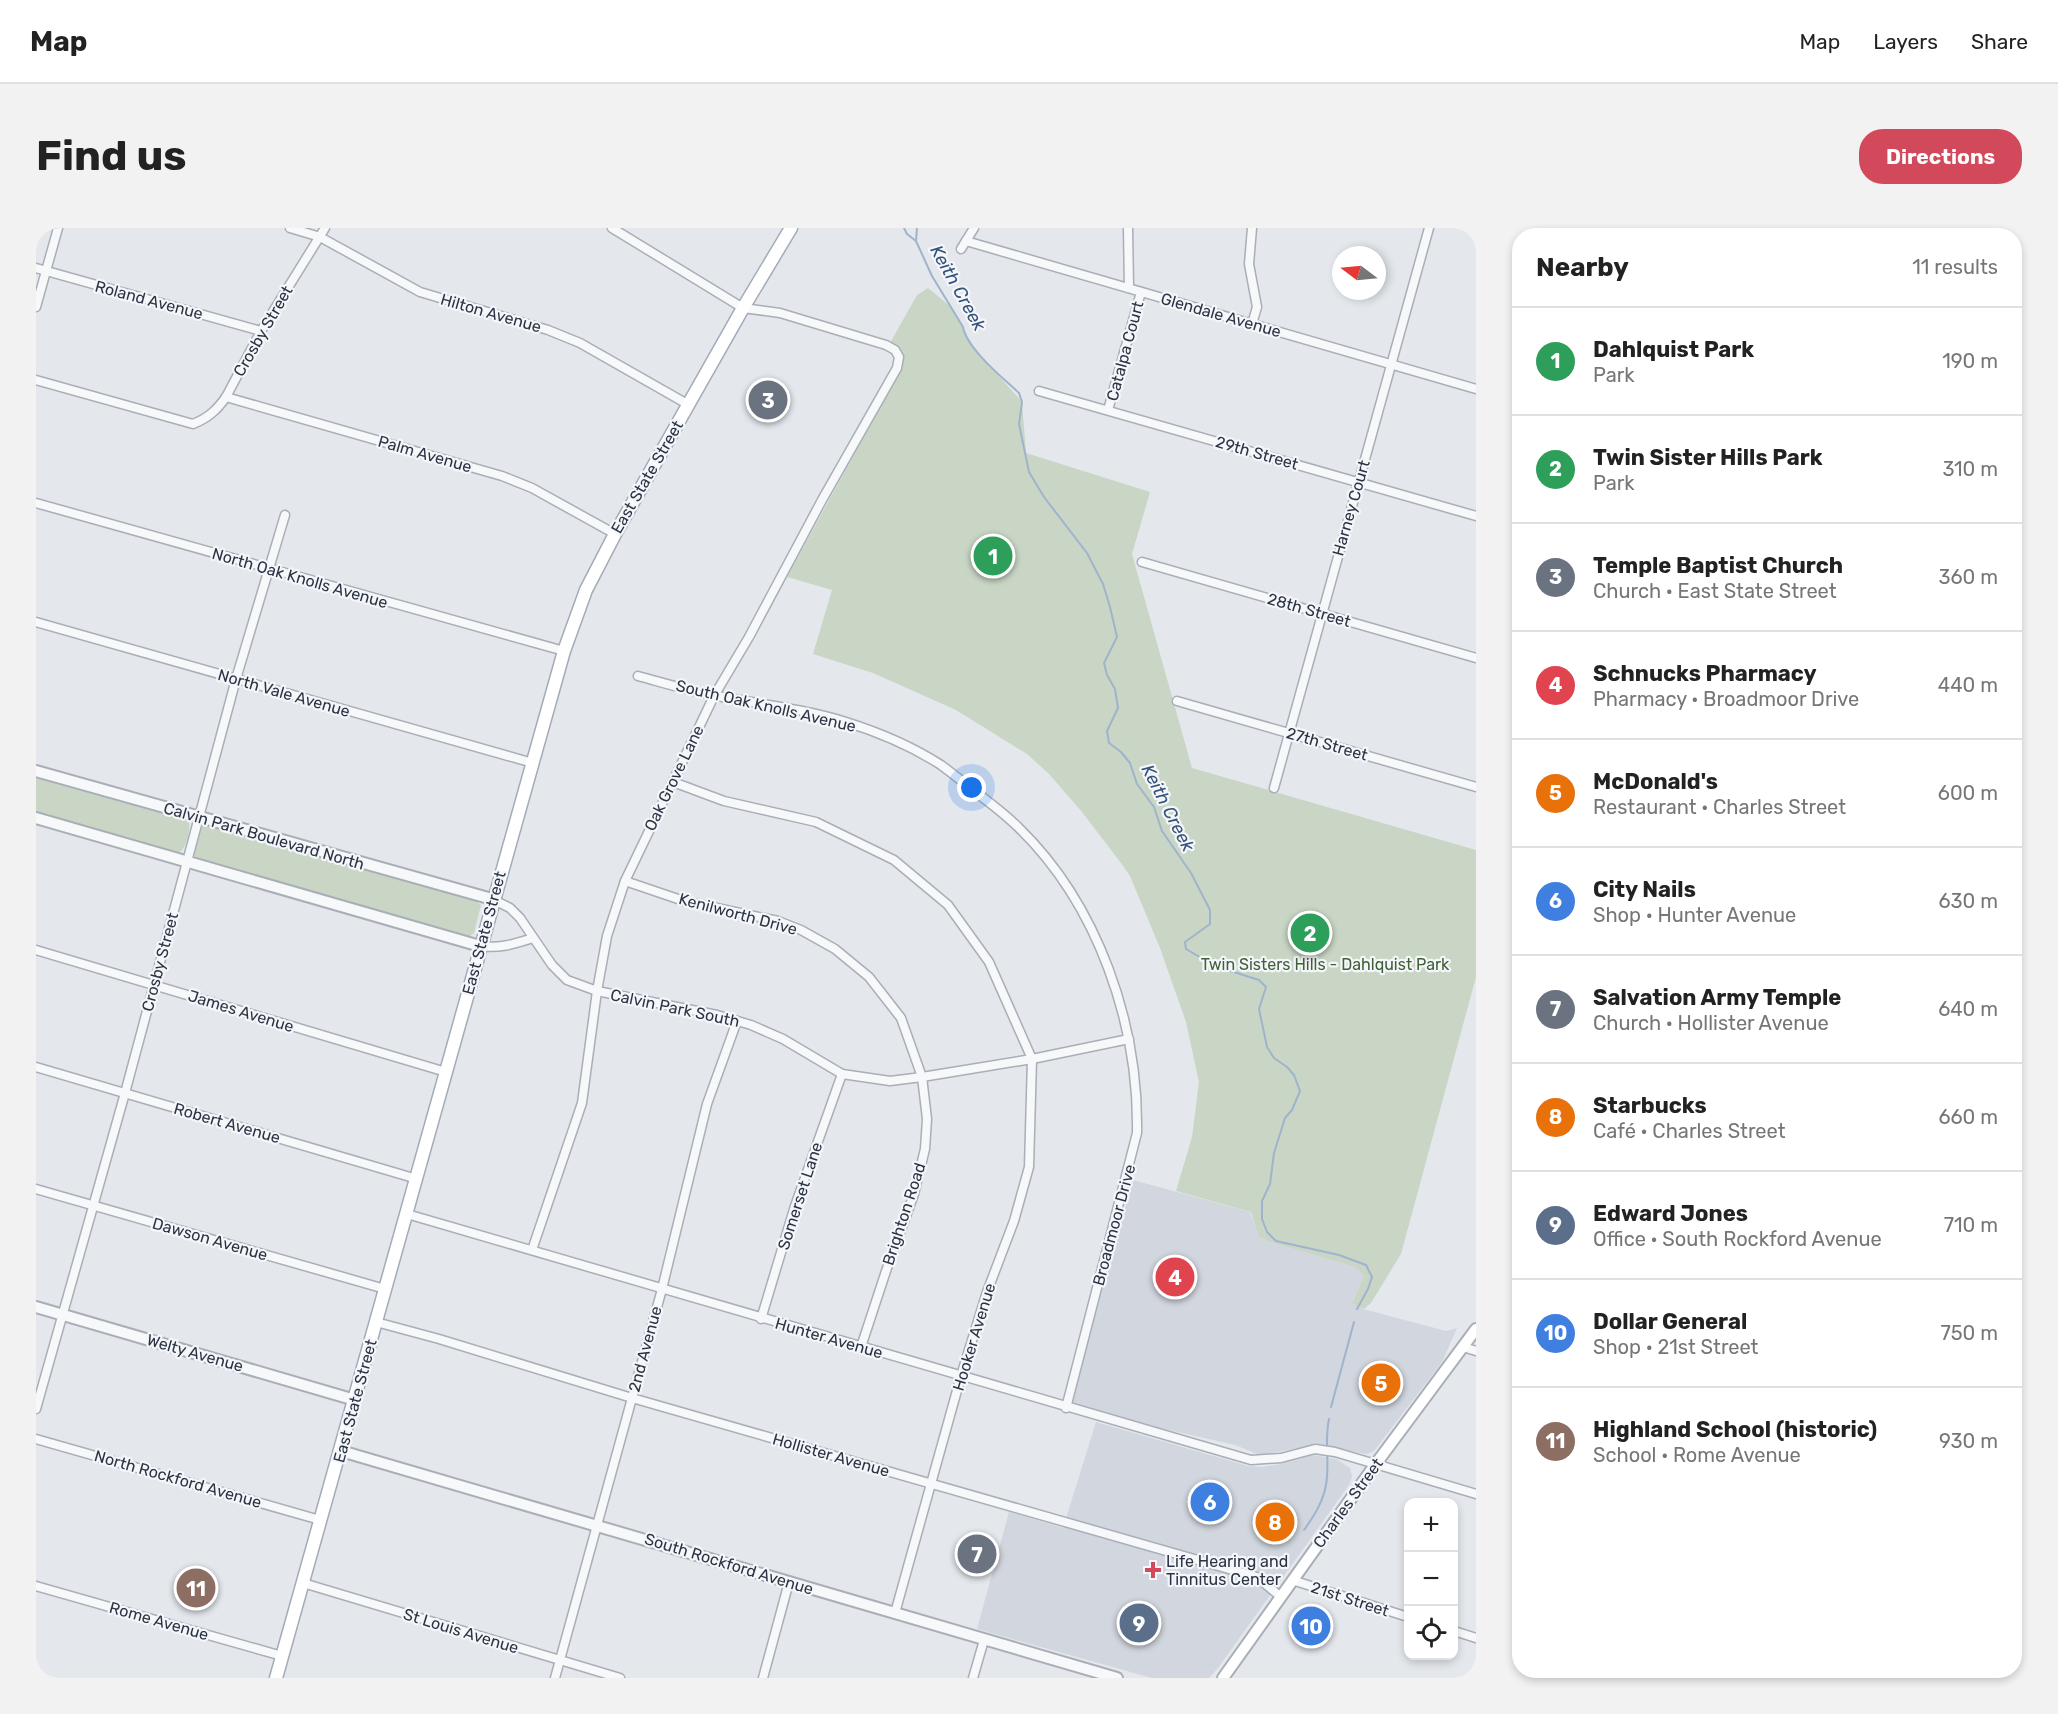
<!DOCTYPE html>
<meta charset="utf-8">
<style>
body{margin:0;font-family:Rubik,sans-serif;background:#f2f2f2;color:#222}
.controls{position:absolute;right:18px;bottom:18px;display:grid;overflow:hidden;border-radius:12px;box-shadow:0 3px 9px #0003}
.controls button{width:54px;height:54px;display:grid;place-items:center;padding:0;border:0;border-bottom:2px solid #e0e0e0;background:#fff;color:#222;font:30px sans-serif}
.compass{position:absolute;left:1296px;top:18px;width:54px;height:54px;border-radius:50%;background:#fff;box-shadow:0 3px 9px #0003;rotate:286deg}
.you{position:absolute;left:936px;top:560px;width:21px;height:21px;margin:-15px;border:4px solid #fff;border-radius:50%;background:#1a73e8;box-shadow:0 0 0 9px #1a73e833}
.badge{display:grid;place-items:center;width:39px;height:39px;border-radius:50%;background:#d1495b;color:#fff;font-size:20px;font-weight:700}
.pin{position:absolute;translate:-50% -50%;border:3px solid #fff;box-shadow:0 2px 6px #0006}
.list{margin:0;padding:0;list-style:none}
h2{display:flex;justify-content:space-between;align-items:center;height:78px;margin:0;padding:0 24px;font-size:26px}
h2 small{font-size:20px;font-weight:400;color:#767676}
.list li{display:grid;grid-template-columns:39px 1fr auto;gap:18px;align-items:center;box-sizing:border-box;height:108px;padding:0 24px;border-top:2px solid #e0e0e0}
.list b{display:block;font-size:22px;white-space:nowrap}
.list p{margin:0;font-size:20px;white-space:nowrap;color:#767676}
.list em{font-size:20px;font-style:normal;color:#767676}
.icon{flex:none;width:33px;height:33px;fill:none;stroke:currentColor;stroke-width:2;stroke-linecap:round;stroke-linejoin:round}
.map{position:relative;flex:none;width:1440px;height:1450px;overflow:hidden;border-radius:24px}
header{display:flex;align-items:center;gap:36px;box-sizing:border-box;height:84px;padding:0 30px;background:#fff;border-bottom:2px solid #e0e0e0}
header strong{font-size:28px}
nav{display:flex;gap:33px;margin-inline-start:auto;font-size:21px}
.intro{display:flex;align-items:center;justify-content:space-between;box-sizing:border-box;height:144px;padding:0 36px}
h1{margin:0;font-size:42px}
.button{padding:15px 27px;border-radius:24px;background:#d1495b;color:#fff;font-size:21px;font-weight:700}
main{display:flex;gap:36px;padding:0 36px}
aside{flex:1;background:#fff;border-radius:24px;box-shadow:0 3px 9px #0003}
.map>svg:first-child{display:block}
</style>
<header>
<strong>Map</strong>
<nav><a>Map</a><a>Layers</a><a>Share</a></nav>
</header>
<div class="intro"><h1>Find us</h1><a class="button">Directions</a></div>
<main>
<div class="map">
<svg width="1440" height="1450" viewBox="0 0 1440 1450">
<rect width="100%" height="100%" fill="#e4e7ec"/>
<g fill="#d2d6de">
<path d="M 1097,952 L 1214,984 L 1222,1008 L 1233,1014 L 1319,1039 L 1328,1048 L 1316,1076 L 1327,1081 L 1410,1103 L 1421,1100 L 1406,1134 L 1338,1223 L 1330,1226 L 1283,1216 L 1224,1227 L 1199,1217 L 1124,1200 L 1040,1177 L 1037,1174 L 1036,1170 Z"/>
<path d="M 1060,1194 L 1212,1238 L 1226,1239 L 1245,1236 L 1277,1227 L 1300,1231 L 1314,1240 L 1316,1249 L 1313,1257 L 1182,1440 L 1173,1450 L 1116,1450 L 941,1401 L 973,1284 L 1027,1300 Z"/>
</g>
<g fill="#c9d6c5">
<path d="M 892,60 L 915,79 L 938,120 L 986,174 L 990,225 L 1114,264 L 1096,326 L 1156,540 L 1440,622 L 1440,749 L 1365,1026 L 1335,1075 L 1328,1081 L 1316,1076 L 1328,1048 L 1319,1039 L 1233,1014 L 1222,1008 L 1215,984 L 1140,963 L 1156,909 L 1163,854 L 1150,794 L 1124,720 L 1094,648 L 1085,635 L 1046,584 L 1013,546 L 991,526 L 920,482 L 837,445 L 777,426 L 796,362 L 751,349 L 866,139 L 868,127 L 854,115 L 881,67 Z"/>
<path d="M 0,547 L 151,590 C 157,598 150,621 142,626 L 0,586 Z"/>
<path d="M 171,595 L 437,671 L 445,677 L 438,705 L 433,709 L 429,708 L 163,633 L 158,627 L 166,598 Z"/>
</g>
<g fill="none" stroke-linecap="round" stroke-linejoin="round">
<g stroke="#9fb4cc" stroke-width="2">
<path d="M 868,0 L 871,6 L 880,13 L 896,48 L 927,99 C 931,121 967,150 983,165 L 986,174 L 983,196 L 993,244 L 1008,269 L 1051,325 L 1067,356 L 1074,379 L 1081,409 L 1068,435 L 1071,447 L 1079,461 L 1082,480 L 1071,503 L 1073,515 L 1085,524 L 1094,535 L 1101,556 L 1118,579 L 1126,603 L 1155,645 L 1174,682 L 1174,696 L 1149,714 L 1150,721 L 1179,738 L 1223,752 L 1230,759 L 1223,781 L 1231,819 L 1238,830 L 1251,839 L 1258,847 L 1264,863 L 1256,882 L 1249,890 L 1238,925 L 1234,956 L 1226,973 L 1226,991 L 1231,1004 L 1240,1013 L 1303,1027 L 1330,1037 L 1336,1049 L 1332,1061 L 1321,1081"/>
<path d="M 880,13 L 881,0"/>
<path d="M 1295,1179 L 1318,1094"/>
<path d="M 1268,1302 C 1278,1288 1287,1274 1290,1257 C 1294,1235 1288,1213 1293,1191"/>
</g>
<g stroke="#a9aeb7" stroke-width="11">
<g id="minor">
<path d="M 254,0 L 284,9 L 384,64 L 512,102 L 544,115 L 653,177"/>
<path d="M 1092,0 L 1093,60"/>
<path d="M 930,13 L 1440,161"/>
<path d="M 925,21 L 938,0"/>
<path d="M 0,40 L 225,103"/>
<path d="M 0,79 L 22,0"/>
<path d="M 1216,96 L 1221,79 L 1213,36 L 1216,0"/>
<path d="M 0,152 L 157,196 C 172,190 181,182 190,169 L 225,103 L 289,0"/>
<path d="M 1003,163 L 1440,288"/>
<path d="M 190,169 L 466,248 L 496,260 L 579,306"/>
<path d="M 1072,182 L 1105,64"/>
<path d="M 0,275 L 528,423"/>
<path d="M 1106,334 L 1440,430"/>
<path d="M 0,394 L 497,535"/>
<path d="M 602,448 C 628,455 654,463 681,468 C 724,476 768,481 810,494 C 842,504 877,519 905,537 C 916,545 927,554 937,562 C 953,574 969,586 983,600 C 1062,677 1103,796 1101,905 L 1030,1180"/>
<path d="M 1141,473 L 1440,559"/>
<path d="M 637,554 L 688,573 L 780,594 L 858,632 L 912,677 L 953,734 L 996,831 L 993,939 L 978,993 L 951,1064 L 925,1148 L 859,1385"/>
<path d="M 1238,560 L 1393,0"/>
<path d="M 589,653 L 648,673 L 742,693 L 765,702 L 799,721 L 833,749 L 865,790 L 886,849 L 891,891 L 889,921 L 878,966 L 850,1043 L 825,1119"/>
<path d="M 456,671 L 474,680 L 484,690 L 516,737 L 531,752 L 561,763 L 681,787 L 715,797 L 747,811 L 806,846 L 854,853 L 886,849 L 996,831 L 1093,811"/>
<path d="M 444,718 C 463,721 478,716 497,710"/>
<path d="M 0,722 L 410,844"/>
<path d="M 0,839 L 381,951"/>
<path d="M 0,961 L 349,1061"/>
<path d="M 371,986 L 1215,1232 L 1245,1230 L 1279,1221 L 1299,1224 L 1440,1266"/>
<path d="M 496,1022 L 546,875 L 561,763 L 571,708 L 589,653 L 678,468 L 713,409 L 786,272 L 861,140 L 863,129 L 859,122 L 850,117 L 744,85 L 707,80 L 576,0"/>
<path d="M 725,1091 L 759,978 L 806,846"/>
<path d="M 340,1094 L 403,1111 L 596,1170 L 1221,1349 L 1245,1369"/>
<path d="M 1427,1119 L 1440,1123"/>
<path d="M 0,1181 L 89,865 L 200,451 L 249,287"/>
<path d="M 0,1211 L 284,1292"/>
<path d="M 1256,1352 L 1372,1389"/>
<path d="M 267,1355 L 584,1450"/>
<path d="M 0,1358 L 246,1428"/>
<path d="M 1418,1403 L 1440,1410"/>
<path d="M 519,1450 L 626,1061 L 671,876 L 701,793"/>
<path d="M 727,1450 L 753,1354"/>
<path d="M 937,1450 L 948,1412"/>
</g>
</g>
<g stroke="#a9aeb7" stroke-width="14">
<g id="tertiary">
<path d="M 0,543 L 456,671"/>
<path d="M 0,590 L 444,718"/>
<path d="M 0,1079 L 319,1172"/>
<path d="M 305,1223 L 1081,1450"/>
</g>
</g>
<g stroke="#a9aeb7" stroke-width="14">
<path id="secondary" d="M 1187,1450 L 1339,1237 L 1440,1101"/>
</g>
<g stroke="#a3abb8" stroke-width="15">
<path id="primary" d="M 240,1450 L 528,423 L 550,362 L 579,306 L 707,80 L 755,0"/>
</g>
<use href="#minor" stroke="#f7f8fa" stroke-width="8"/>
<use href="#tertiary" stroke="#f7f8fa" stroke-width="10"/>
<use href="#secondary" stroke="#fff" stroke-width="10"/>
<use href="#primary" stroke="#fff" stroke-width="12"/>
</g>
<path fill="#d1495b" stroke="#f4f6f9" stroke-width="2" d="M1114 1333h6v6h6v6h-6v6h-6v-6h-6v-6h6z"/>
<g text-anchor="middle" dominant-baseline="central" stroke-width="4.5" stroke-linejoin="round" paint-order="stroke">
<g font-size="16" fill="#2b3445" stroke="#f4f6f9">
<text transform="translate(113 72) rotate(15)">Roland Avenue</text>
<text transform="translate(455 85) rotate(16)">Hilton Avenue</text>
<text transform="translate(1185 87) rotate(16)">Glendale Avenue</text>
<text transform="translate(227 103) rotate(-60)">Crosby Street</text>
<text transform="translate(1089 123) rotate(-75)">Catalpa Court</text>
<text transform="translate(1221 225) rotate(16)">29th Street</text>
<text transform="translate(389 226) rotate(16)">Palm Avenue</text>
<text transform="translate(611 249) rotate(-60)">East State Street</text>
<text transform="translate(1315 280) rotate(-74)">Harney Court</text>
<text transform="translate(264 350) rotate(16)">North Oak Knolls Avenue</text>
<text transform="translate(1273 382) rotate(16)">28th Street</text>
<text transform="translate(248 465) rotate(16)">North Vale Avenue</text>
<text transform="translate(730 478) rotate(13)">South Oak Knolls Avenue</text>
<text transform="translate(1291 516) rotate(16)">27th Street</text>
<text transform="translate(638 550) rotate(-64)">Oak Grove Lane</text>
<text transform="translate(228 608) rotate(16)">Calvin Park Boulevard North</text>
<text transform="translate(702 686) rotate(15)">Kenilworth Drive</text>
<text transform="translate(448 705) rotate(-75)">East State Street</text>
<text transform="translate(124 734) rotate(-75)">Crosby Street</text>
<text transform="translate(639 780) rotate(12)">Calvin Park South</text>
<text transform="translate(205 783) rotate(17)">James Avenue</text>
<text transform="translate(191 895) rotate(16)">Robert Avenue</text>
<text transform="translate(764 968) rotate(-72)">Somerset Lane</text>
<text transform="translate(868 986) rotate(-72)">Brighton Road</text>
<text transform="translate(1078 997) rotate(-75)">Broadmoor Drive</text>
<text transform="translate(174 1011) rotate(16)">Dawson Avenue</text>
<text transform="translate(938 1109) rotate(-73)">Hooker Avenue</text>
<text transform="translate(793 1110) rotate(16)">Hunter Avenue</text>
<text transform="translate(609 1121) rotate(-75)">2nd Avenue</text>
<text transform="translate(159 1125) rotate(16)">Welty Avenue</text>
<text transform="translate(319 1173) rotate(-75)">East State Street</text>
<text transform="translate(795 1227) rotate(16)">Hollister Avenue</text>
<text transform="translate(142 1251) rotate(16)">North Rockford Avenue</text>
<text transform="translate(1312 1275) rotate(-54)">Charles Street</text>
<text transform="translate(693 1336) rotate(17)">South Rockford Avenue</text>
<text transform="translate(1314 1371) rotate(18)">21st Street</text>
<text transform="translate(123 1393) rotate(16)">Rome Avenue</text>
<text transform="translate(425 1403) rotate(17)">St Louis Avenue</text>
</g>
<g font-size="16" fill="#3f6138" stroke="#f4f6f9">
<text x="1289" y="736">Twin Sisters Hills - Dahlquist Park</text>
</g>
<g font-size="16" fill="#2b3445" stroke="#f4f6f9" text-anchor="start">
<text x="1130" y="1333">Life Hearing and<tspan x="1130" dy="18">Tinnitus Center</tspan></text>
</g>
<g font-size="18" font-style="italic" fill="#34527a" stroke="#f4f6f9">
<text transform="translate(922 60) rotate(61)">Keith Creek</text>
<text transform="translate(1132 580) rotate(63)">Keith Creek</text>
</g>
</g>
</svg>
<div class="controls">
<button>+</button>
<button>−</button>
<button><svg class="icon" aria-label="locate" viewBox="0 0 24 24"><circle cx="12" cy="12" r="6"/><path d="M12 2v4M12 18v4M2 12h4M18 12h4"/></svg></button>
</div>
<svg class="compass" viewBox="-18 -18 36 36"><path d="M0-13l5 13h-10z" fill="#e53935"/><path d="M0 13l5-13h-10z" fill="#767676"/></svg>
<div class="you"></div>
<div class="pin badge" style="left:957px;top:328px;background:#2e9e5b">1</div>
<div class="pin badge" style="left:1274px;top:705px;background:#2e9e5b">2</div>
<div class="pin badge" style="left:732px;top:172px;background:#6b7280">3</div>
<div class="pin badge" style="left:1139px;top:1049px;background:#e0444e">4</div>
<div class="pin badge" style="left:1345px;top:1155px;background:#e8710a">5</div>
<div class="pin badge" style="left:1174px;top:1274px;background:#3f7fe0">6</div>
<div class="pin badge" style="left:941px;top:1326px;background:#6b7280">7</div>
<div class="pin badge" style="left:1239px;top:1294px;background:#e8710a">8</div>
<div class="pin badge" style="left:1103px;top:1395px;background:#5c6f8a">9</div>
<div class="pin badge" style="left:1275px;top:1398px;background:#3f7fe0">10</div>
<div class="pin badge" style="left:160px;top:1360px;background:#8d6e63">11</div>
</div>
<aside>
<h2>Nearby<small>11 results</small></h2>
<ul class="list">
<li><span class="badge" style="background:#2e9e5b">1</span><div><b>Dahlquist Park</b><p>Park</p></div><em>190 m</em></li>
<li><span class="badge" style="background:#2e9e5b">2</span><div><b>Twin Sister Hills Park</b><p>Park</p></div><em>310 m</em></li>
<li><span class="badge" style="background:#6b7280">3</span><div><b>Temple Baptist Church</b><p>Church · East State Street</p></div><em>360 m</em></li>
<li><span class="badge" style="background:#e0444e">4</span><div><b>Schnucks Pharmacy</b><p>Pharmacy · Broadmoor Drive</p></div><em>440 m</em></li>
<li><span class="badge" style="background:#e8710a">5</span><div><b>McDonald's</b><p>Restaurant · Charles Street</p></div><em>600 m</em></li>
<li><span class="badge" style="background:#3f7fe0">6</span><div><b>City Nails</b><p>Shop · Hunter Avenue</p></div><em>630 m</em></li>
<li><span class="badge" style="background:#6b7280">7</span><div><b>Salvation Army Temple</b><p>Church · Hollister Avenue</p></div><em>640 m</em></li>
<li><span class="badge" style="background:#e8710a">8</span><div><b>Starbucks</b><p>Café · Charles Street</p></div><em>660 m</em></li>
<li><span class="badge" style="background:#5c6f8a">9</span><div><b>Edward Jones</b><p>Office · South Rockford Avenue</p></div><em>710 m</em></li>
<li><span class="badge" style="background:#3f7fe0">10</span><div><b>Dollar General</b><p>Shop · 21st Street</p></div><em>750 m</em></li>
<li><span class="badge" style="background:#8d6e63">11</span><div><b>Highland School (historic)</b><p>School · Rome Avenue</p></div><em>930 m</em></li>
</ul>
</aside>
</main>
